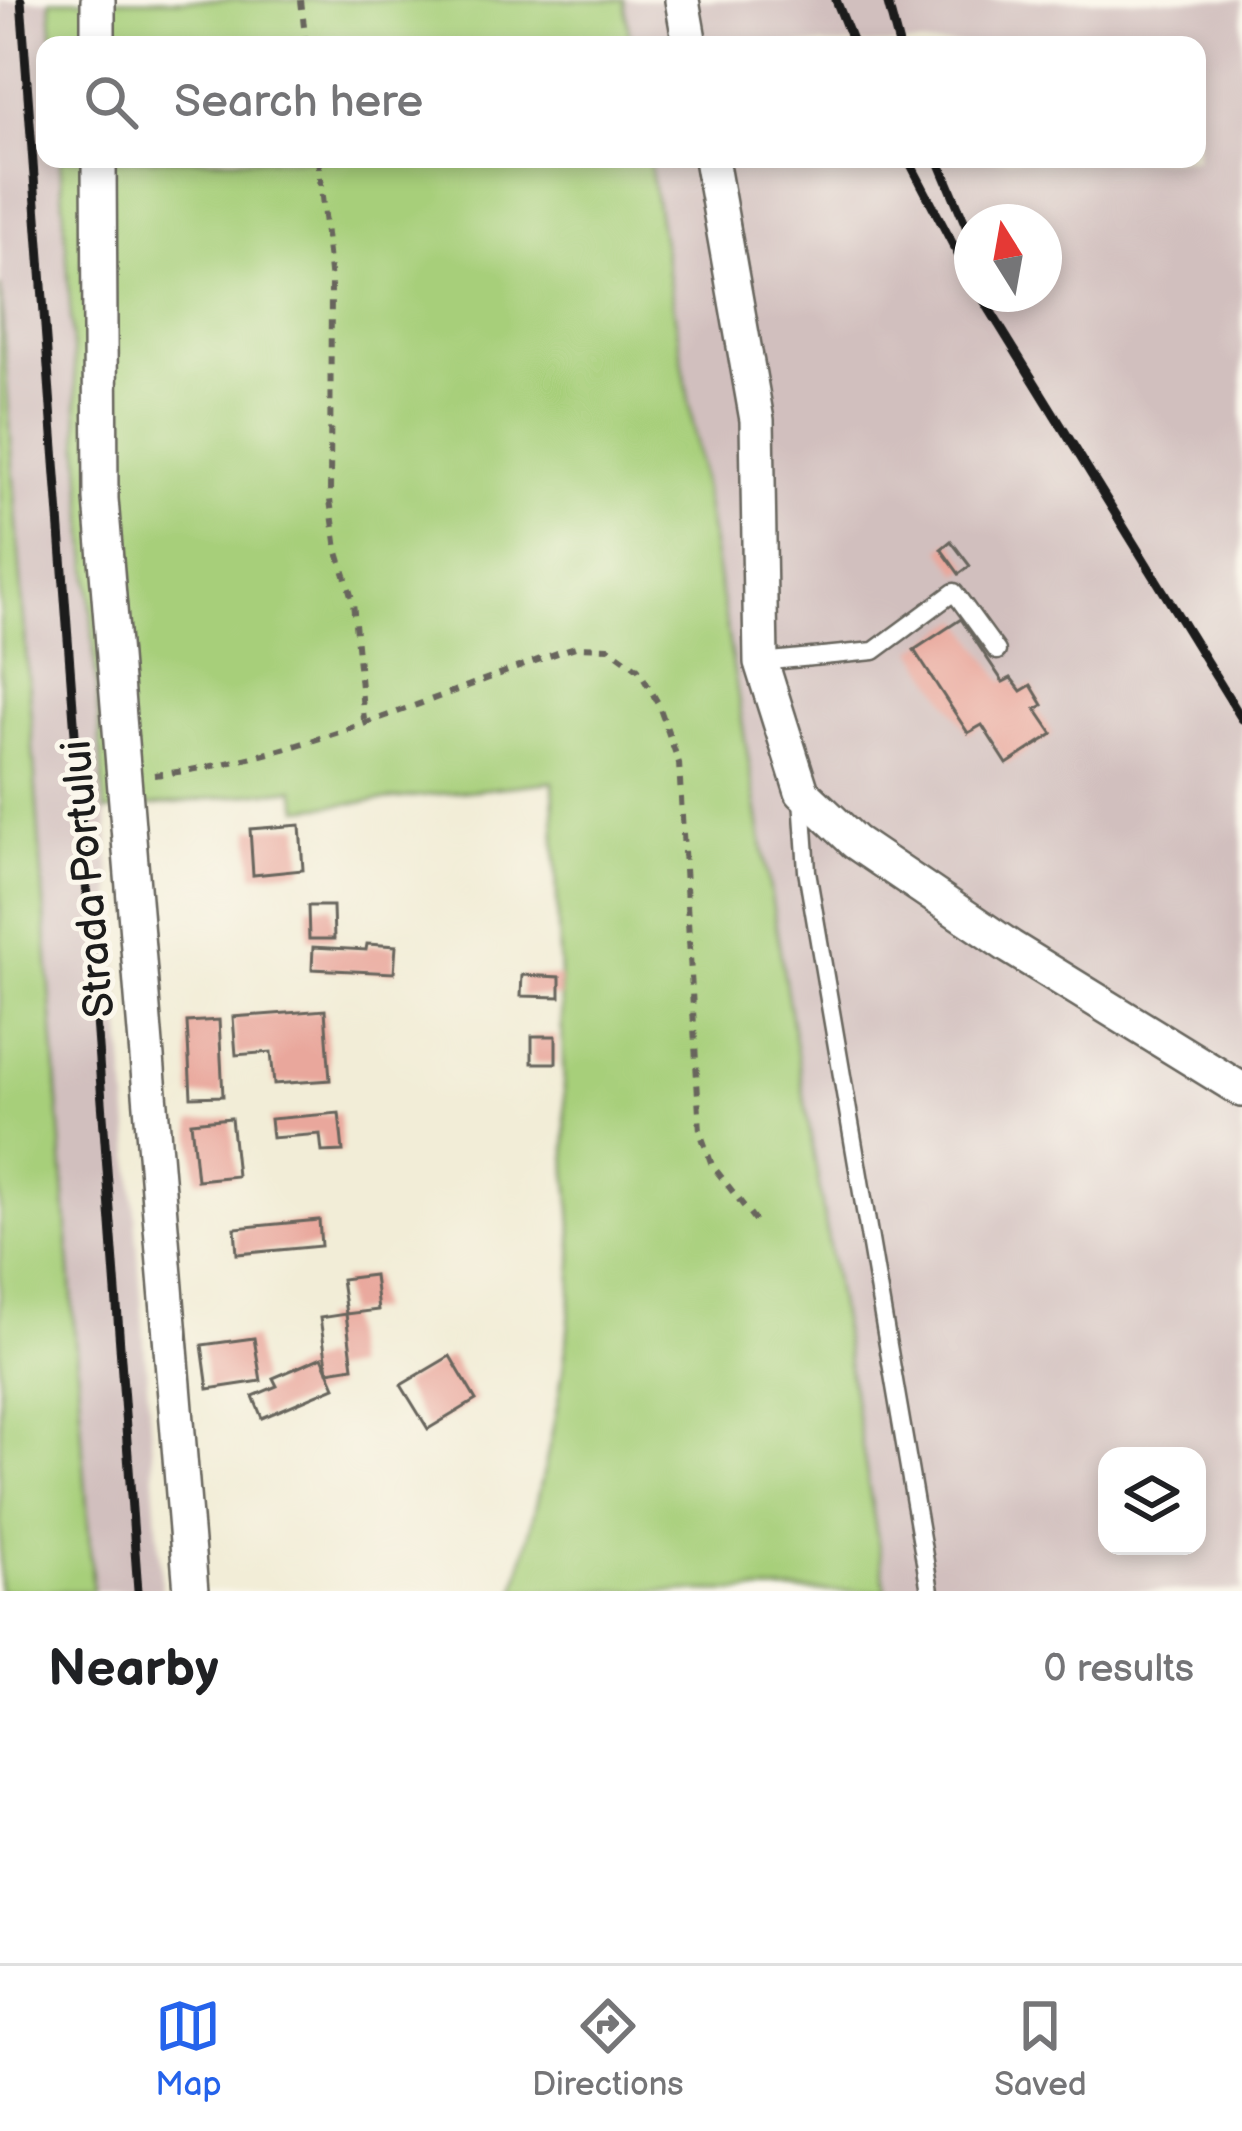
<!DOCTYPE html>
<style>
body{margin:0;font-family:"Balsamiq Sans",sans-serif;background:#f2f2f2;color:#202124}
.controls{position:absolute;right:36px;bottom:36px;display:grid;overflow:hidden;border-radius:24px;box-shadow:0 6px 18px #0003}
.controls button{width:108px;height:108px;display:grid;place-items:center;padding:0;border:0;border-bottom:3px solid #e0e0e0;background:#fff;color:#202124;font:60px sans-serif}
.compass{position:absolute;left:954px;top:204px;width:108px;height:108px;border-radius:50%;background:#fff;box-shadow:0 6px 18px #0003;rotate:349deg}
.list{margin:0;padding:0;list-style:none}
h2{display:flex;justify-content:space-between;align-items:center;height:156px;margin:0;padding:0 48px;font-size:51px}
h2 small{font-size:39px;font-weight:400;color:#757577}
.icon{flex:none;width:66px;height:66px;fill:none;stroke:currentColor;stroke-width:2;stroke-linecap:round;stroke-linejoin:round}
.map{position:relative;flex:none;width:1242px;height:1591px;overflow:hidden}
.search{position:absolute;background:#fff;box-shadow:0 6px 18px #0003;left:36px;right:36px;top:36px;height:132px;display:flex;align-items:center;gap:30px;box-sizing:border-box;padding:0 42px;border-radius:24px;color:#757577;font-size:45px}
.sheet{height:372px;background:#fff}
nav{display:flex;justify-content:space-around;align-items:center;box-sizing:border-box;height:168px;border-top:3px solid #e0e0e0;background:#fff;font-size:33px;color:#757577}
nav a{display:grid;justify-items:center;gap:6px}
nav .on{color:#2563eb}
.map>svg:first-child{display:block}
</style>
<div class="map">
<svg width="1242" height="1591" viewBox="0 0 1242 1591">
<rect width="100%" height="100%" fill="#fbf7ec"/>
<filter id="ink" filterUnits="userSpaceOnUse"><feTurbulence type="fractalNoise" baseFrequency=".00833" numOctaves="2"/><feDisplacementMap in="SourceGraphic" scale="24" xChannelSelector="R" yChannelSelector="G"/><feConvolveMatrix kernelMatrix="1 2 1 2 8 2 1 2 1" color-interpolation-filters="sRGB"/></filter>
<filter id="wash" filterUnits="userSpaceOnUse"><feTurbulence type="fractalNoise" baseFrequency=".004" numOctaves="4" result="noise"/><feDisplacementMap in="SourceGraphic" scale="48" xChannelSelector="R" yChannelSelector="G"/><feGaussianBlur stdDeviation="2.7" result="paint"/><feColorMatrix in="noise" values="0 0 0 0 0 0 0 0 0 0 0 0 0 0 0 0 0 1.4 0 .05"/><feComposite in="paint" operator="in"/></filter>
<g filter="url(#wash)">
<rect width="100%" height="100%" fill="#f2edd7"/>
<g fill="#d1bfbe" fill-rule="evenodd">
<path d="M 0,0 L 50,0 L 53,45 L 45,45 L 45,159 L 60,159 L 162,1591 L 93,1591 L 0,285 Z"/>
<path d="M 624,0 L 1242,0 L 1242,1591 L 886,1591 L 649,159 L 1197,159 L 1197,45 L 631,45 ZM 972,222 L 1044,222 L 1044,294 L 972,294 ZM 1107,1456 L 1197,1456 L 1197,1546 L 1107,1546 Z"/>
</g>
<g fill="#a7cf7a" stroke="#62764b" stroke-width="3">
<path d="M 50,0 L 624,0 L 631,45 L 53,45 Z"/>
<path d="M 60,159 L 649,159 L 886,1591 L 515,1591 C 548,1456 587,1313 567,1173 L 553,782 L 300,809 L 294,789 L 105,811 Z"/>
<path d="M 0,285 L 93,1591 L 0,1591 Z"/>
</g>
<g id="blocks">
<g fill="#e9a79c">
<path d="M 951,541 L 970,566 L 959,574 L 941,549 Z"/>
<path d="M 961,619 L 1003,682 L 1011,678 L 1021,691 L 1031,685 L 1043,705 L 1036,709 L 1053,734 L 1007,764 L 982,725 L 968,733 L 914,650 Z"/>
<path d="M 300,825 L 303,870 L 253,875 L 250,829 Z"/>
<path d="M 308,906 L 333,906 L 334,939 L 309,939 Z"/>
<path d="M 367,944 L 396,946 L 394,973 L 312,969 L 313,947 L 366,950 Z"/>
<path d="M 522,975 L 560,977 L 560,997 L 521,996 Z"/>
<path d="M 325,1010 L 330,1080 L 274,1084 L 271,1052 L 236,1055 L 233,1017 Z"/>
<path d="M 219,1020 L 223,1096 L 191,1097 L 187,1022 Z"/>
<rect x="532" y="1036" width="24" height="27"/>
<path d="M 339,1113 L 343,1151 L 322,1152 L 320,1134 L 272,1138 L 270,1119 Z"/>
<path d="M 231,1118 L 237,1176 L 197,1180 L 191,1122 Z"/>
<path d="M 319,1220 L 321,1246 L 237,1254 L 235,1228 Z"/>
<path d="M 374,1275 L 378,1310 L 346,1314 L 341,1279 Z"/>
<path d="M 346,1314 L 353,1367 L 328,1371 L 320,1318 Z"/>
<path d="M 254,1338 L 261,1381 L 208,1389 L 202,1345 Z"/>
<path d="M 450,1356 L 476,1400 L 428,1429 L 401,1385 Z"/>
<path d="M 322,1357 L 335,1387 L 262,1418 L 253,1396 L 277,1386 L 273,1378 Z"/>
</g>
</g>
</g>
<g filter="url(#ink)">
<use href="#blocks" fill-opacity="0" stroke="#67655d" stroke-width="3"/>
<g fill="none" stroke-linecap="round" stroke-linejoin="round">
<g stroke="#67655d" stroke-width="21">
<g id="service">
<path d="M 761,662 L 874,651 L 954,592 L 997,651"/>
<path d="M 802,799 L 807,871 L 930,1591"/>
</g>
</g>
<g stroke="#67655d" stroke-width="38">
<g id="minor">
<path d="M 98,0 L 98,45"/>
<path d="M 682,0 L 690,45"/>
<path d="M 99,159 L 101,499 L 191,1591"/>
<path d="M 711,159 L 757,420 L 761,662 L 802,792 L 855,842 L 1010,947 L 1242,1090"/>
</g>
</g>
<g stroke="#67655d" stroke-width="6" stroke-dasharray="9 9" stroke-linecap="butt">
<path d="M 301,0 L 306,45"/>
<path d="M 318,159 L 331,282 L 330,500 L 337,549 L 353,602 L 364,720"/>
<path d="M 154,775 C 299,759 437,694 575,647 L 609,648 L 638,669 L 658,703 L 679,763 L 700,1132 L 712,1165 L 757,1223"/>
</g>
<use href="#service" stroke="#fff" stroke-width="16"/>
<use href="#minor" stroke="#fff" stroke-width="33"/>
<g stroke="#1c1c1c" stroke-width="9">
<path d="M 21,0 L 138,1591"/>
<path d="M 836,0 L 854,45"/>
<path d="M 887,0 L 899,45"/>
<path d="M 908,159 L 972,281"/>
<path d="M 938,159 L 972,240"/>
<path d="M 980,294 L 1242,719"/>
</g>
</g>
</g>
<g text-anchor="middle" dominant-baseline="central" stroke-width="10" stroke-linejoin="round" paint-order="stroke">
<g font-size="42" fill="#1c1c1c" stroke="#fbf7ec">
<text transform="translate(89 879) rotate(-95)">Strada Portului</text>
</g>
</g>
</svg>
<div class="controls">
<button><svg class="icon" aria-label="layers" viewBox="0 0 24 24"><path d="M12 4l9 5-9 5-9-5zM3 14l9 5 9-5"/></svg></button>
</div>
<svg class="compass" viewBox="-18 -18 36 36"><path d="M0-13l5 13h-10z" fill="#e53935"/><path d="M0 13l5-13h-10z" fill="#757577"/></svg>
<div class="search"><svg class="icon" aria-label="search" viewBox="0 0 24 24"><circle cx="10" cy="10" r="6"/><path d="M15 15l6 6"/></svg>Search here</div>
</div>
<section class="sheet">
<h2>Nearby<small>0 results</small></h2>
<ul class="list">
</ul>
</section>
<nav>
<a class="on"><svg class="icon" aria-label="map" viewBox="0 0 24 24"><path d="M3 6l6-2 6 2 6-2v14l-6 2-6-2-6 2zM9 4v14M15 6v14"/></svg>Map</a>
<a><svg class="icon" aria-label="directions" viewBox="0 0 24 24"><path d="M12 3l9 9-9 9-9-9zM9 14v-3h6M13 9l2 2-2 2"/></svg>Directions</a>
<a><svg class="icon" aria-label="saved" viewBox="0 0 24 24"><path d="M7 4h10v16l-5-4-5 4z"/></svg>Saved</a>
</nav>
